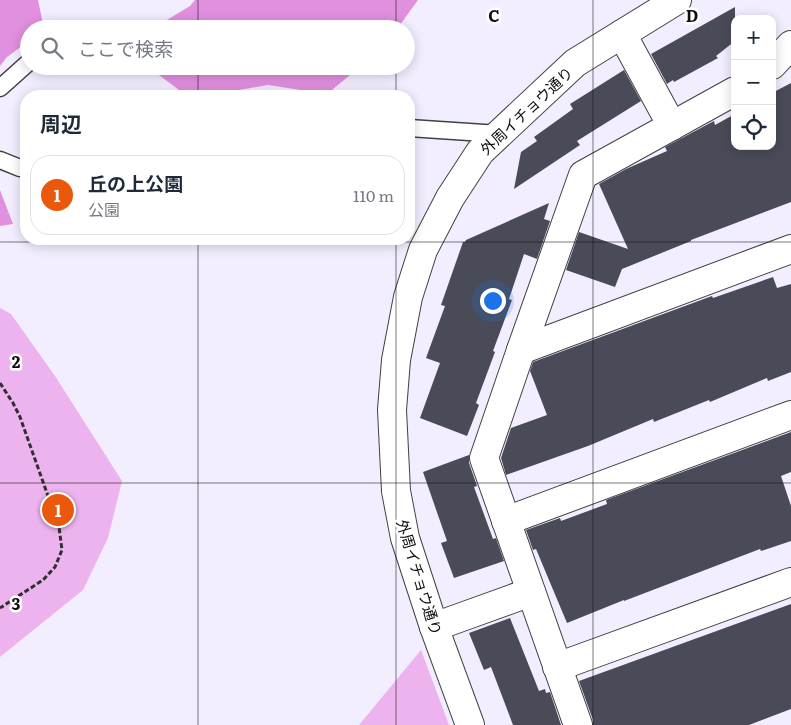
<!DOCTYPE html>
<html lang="ja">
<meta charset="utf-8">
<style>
body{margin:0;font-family:Literata,"Noto Sans JP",serif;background:#f6f6f7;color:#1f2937}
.controls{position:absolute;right:15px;top:15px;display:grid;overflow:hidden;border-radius:10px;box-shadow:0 2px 12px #0003}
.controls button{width:45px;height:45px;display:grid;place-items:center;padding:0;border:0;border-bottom:1px solid #e0e1e3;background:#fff;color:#1f2937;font:25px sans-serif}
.you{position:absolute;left:492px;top:300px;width:18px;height:18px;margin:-12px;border:4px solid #fff;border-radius:50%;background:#1a73e8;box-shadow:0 0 0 8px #1a73e833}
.badge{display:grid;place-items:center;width:32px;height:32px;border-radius:50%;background:#ea580c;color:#fff;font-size:16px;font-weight:700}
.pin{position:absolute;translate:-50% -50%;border:2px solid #fff;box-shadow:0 1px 5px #0006}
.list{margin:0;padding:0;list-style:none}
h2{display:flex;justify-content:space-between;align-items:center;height:65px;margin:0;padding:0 20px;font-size:21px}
h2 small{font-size:16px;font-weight:400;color:#747a83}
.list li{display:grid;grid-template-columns:32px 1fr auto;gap:15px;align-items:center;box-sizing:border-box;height:80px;margin:0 10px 10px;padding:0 10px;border:1px solid #e0e1e3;border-radius:20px}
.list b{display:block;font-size:19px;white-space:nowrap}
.list p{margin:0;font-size:16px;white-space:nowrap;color:#747a83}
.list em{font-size:16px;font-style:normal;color:#747a83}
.icon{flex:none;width:28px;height:28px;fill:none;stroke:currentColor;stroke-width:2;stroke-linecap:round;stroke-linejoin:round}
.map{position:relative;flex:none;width:791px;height:725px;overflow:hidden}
.search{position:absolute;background:#fff;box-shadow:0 2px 12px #0003;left:20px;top:20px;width:395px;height:55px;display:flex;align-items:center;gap:12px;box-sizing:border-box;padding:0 18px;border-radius:28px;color:#747a83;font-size:19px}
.panel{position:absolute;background:#fff;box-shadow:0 2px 12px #0003;left:20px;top:90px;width:395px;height:155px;border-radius:20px}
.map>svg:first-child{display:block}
</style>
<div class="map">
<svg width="791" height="725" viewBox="0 0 791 725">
<rect width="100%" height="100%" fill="#f3eeff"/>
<g fill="#ecb3ee">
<path d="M 0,308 L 11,314 L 55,376 L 122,481 L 108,538 L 83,590 L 0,657 Z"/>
<path d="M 421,650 L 449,725 L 359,725 Z"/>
</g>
<g fill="#e190df">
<path d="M 0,0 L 38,0 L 44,29 L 29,29 L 29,41 L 7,57 L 0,66 Z"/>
<path d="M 195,0 L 418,0 L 397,29 L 152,29 L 190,6 Z"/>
<path d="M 147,66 L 361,66 L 327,94 L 268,85 L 205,96 L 187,96 Z"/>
<path d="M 0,190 L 13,224 L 0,226 Z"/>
</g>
<g fill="#494b58">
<path d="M 735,7 L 735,41 L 716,56 L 718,58 L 674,82 L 673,80 L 667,84 L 651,54 Z"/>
<path d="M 624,70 L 641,101 L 577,141 L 580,145 L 514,189 L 521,152 L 537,141 L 534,137 L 573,109 L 570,104 Z"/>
<path d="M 791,83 L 791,202 L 691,240 L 691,241 L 622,269 L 615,287 L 566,270 L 579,232 L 628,249 L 599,184 L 626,169 L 667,151 L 665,147 L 714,121 L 715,125 L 735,114 L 735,146 L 772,146 L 772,93 Z"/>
<path d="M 549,203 L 544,219 L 550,221 L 537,259 L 524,254 L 509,299 L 512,300 L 493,351 L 495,352 L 476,403 L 479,405 L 467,436 L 420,418 L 440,363 L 426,358 L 445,306 L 441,305 L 463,242 L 465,242 L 466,240 Z"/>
<path d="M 773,277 L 777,288 L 791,284 L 791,372 L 768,381 L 767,378 L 710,402 L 709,400 L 654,422 L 653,419 L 588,446 L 506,475 L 501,458 L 511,428 L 547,415 L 530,371 L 533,362 L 712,296 L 713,298 Z"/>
<path d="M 791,432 L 791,472 L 781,476 L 791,506 L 791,541 L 761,551 L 760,549 L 624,601 L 624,600 L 567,623 L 536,549 L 533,550 L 526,530 L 560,518 L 561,521 L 607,504 L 606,500 Z"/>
<path d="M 469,455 L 469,463 L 477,486 L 474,487 L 493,539 L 496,538 L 504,561 L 454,578 L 441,543 L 447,541 L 423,472 Z"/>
<path d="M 791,604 L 791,709 L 749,725 L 593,725 L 593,720 L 579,681 Z"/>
<path d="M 510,618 L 539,691 L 545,689 L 546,693 L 550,692 L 561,725 L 513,725 L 491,667 L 484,670 L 469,633 Z"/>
</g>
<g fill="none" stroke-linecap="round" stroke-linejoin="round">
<g stroke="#414141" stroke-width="19">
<g id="service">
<path d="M 0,88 L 29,62"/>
<path d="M 409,128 L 499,134"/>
<path d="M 0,160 L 20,168 L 26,168"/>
</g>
</g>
<g stroke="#414141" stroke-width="30">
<g id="minor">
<path d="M 622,34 L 672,126"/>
<path d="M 772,65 L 791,45"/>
<path d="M 521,350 L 791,249"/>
<path d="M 506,521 L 791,415"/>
<path d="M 434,627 L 531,592"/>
<path d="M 557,667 L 791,582"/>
<path d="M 578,725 L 484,458 L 521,350 L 583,175 L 735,91"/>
</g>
</g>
<g stroke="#414141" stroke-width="30">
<path id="tertiary" d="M 470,725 L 434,627 L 405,538 L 396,491 L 392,410 L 396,360 L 408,297 L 423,250 L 450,198 L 480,152 L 575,63 L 677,0"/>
</g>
<path stroke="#303030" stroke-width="3" stroke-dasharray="5 2.5" stroke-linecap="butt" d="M 0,383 L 13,403 L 20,417 L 59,527 L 62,550 L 55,567 L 43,580 L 0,608"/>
<use href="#service" stroke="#fff" stroke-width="16"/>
<use href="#minor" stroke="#fff" stroke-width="28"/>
<use href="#tertiary" stroke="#fff" stroke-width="28"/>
</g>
<path fill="none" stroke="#0e0e0e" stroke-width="1" stroke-opacity="0.55" d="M 198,0 L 198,29M 396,0 L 396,29M 593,0 L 593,725M 198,66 L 198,96M 396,66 L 396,96M 198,239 L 198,725M 396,239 L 396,725M 0,242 L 791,242M 0,483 L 791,483"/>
<g text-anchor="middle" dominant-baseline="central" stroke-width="5" stroke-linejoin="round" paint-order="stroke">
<g font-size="15" fill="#0e0e0e" stroke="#fff">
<text transform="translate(526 110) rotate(-43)">外周イチョウ通り</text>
<text transform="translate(420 577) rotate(73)">外周イチョウ通り</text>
</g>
</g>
<g font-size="16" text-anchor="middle" font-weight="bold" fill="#0e0e0e" stroke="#fff" stroke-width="5" stroke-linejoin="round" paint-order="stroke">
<text x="494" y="22">C</text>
<text x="692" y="22">D</text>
<text x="16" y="368">2</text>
<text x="16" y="610">3</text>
</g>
</svg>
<div class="controls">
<button>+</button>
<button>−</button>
<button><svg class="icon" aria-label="locate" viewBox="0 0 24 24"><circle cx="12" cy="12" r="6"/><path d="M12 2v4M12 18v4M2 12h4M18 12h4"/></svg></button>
</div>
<div class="you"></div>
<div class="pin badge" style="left:58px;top:510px">1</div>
<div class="search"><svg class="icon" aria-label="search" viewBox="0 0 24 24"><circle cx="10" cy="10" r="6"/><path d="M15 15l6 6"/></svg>ここで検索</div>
<section class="panel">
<h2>周辺<small></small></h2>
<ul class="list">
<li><span class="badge">1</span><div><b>丘の上公園</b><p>公園</p></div><em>110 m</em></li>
</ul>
</section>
</div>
